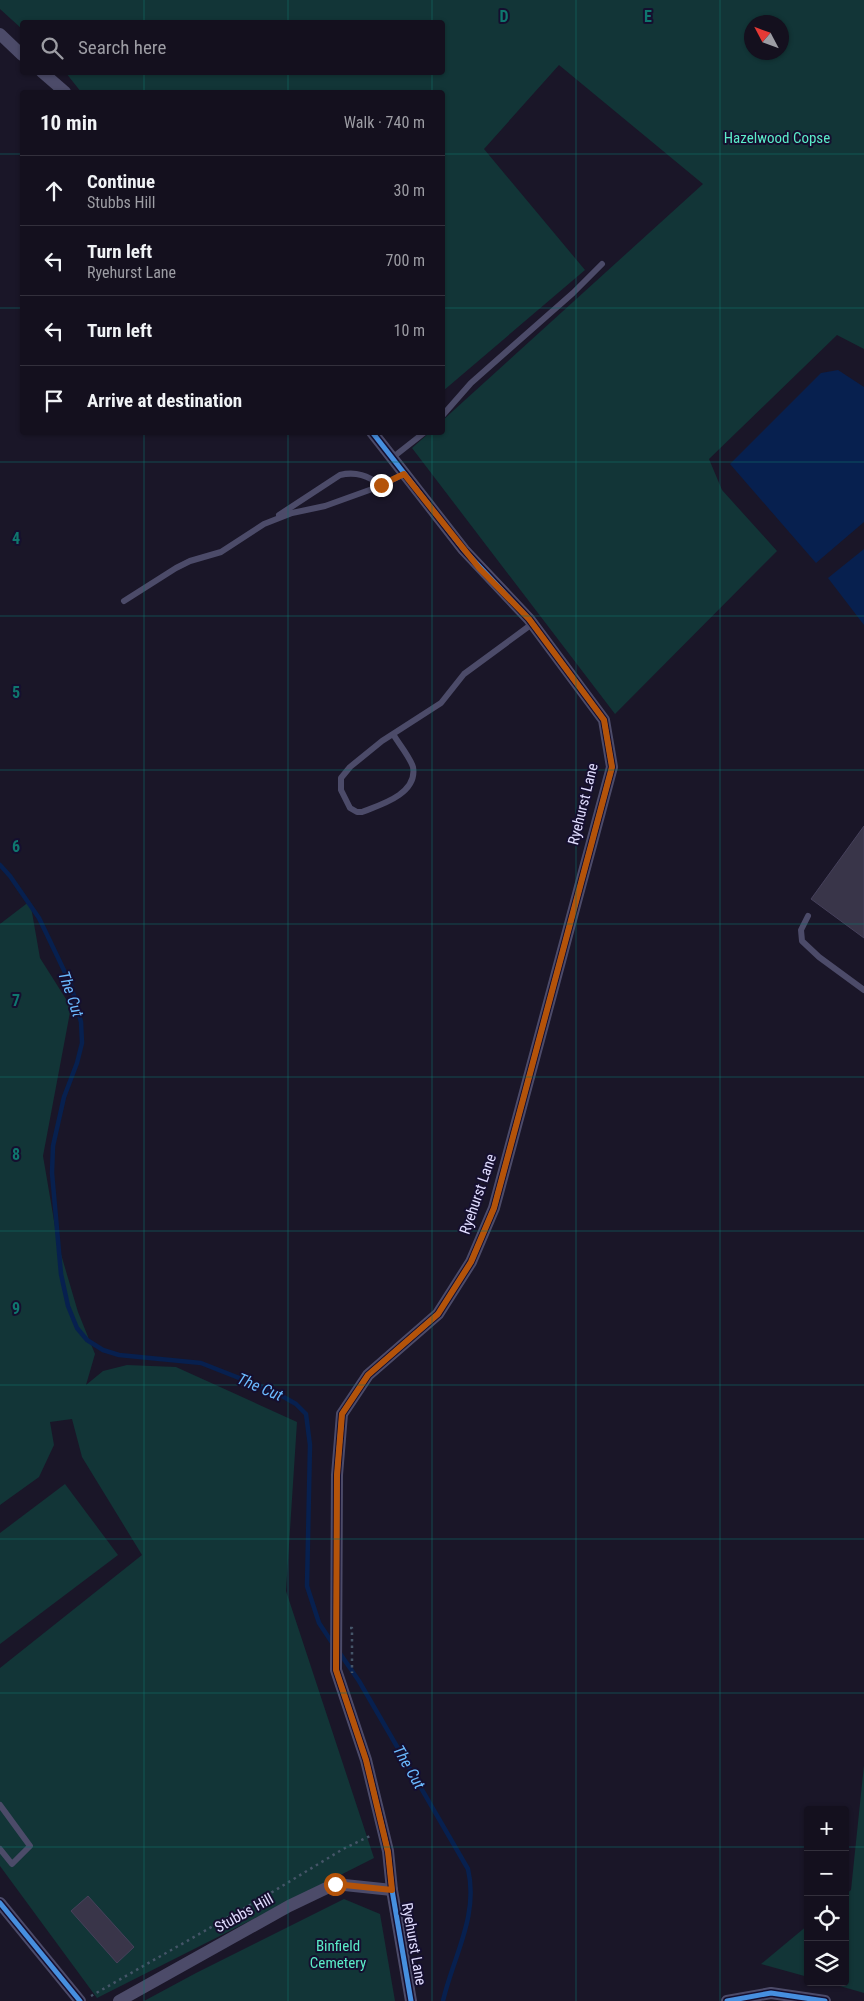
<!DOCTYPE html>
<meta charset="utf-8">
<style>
body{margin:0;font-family:"Roboto Condensed",sans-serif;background:#1d1927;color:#f1f3f6}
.controls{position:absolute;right:15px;bottom:15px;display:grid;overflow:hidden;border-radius:5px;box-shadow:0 1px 4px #0004}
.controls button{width:45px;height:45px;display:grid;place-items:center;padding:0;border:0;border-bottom:1px solid #33303c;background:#14101e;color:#f1f3f6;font:25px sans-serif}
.compass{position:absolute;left:744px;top:15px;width:45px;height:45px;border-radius:50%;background:#14101e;box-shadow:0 1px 4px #0004;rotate:311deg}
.stop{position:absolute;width:15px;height:15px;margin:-11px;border:4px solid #b45309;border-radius:50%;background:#fff}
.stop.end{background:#b45309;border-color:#fff;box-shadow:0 1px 5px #0008}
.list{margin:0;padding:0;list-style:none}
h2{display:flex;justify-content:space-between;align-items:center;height:65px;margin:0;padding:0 20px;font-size:21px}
h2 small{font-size:16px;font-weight:400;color:#9d9da4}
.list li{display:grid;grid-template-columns:32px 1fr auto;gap:15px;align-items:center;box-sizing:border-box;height:70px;padding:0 20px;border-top:1px solid #33303c}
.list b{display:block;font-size:19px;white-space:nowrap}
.list p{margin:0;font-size:16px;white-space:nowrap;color:#9d9da4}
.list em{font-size:16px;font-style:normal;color:#9d9da4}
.icon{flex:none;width:28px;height:28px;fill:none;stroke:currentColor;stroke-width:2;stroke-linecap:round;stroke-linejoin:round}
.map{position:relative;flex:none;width:864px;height:2001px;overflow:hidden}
.search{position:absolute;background:#14101e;box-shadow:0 1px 4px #0004;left:20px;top:20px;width:425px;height:55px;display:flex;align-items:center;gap:12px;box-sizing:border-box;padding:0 18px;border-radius:5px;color:#9d9da4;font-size:19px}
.panel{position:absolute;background:#14101e;box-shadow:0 1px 4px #0004;left:20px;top:90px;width:425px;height:345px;border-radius:5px}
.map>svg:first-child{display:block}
</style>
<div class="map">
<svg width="864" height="2001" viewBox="0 0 864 2001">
<rect width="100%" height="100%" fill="#1a1628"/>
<g fill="#123537" fill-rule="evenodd">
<path d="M 0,0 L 864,0 L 864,349 L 837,335 L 709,459 L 722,490 L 777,551 L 615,714 L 412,448 L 429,433 L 442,432 L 443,420 L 703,184 L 559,65 L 484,149 L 585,270 L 443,391 L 442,92 L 81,92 L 66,73 L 442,72 L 442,22 L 22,22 L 22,29 L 0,9 ZM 752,22 L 782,22 L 782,52 L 752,52 Z"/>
<path d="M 30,901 L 40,958 L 71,1007 L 43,1156 L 58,1244 L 78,1312 L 95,1354 L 86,1385 L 103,1371 L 127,1365 L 176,1367 L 297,1422 L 286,1591 L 374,1858 L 97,1998 L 0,1866 L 0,1668 L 142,1555 L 82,1457 L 72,1419 L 50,1422 L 54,1445 L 39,1477 L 0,1505 L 0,924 Z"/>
<path d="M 65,1484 L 118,1555 L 0,1644 L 0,1533 Z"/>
<path d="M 864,1765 L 864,1993 L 826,1982 L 845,1982 L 845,1895 L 851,1890 Z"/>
<path d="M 344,1899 L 380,1914 L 395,2001 L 144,2001 L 196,1973 Z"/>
<path d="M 808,1925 L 808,1977 L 761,1964 Z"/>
</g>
<g fill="#07204f">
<path d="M 838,370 L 864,387 L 864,522 L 816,563 L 730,464 L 821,373 Z"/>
<path d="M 864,549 L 864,625 L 828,578 Z"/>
</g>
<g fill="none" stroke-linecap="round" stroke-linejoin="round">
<g stroke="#07204f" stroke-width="4.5">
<path d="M 0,865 L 10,876 L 39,918 L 71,985 L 81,1022 L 82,1043 L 77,1063 L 64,1097 L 53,1146 L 52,1173 L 61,1274 L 68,1306 L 77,1328 L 87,1340 L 103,1350 L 119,1355 L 201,1363 L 275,1392 L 296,1404 L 306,1414 L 310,1445 L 307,1586 L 319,1623 L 333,1644"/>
<path d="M 339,1652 L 359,1681 L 468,1869 C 479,1916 453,1957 443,2001"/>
</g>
</g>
<g fill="#393549" stroke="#46415b">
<path d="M 864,826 L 864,938 L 811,899 Z"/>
<path d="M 88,1896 L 134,1947 L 117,1963 L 71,1911 Z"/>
</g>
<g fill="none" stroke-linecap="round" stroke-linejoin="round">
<g stroke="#455568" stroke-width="2.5" stroke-dasharray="2.5 4" stroke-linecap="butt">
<path d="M 350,1628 L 352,1628 L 352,1673"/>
<path d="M 91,1996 L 269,1894 L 343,1849 L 370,1836"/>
</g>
<g stroke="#4c4b69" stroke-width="6">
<path d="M 442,416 L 471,383 L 573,293 L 602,264"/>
<path d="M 392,458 L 425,432"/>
<path d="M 279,515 L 340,475 C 356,471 368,476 381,485"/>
<path d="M 124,601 L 176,568 L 190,561 L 221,552 L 264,524 L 292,513 L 325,506 L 375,488 L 404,474"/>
<path d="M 393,734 C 399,744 410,757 413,767 C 418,794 380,805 362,812 L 357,812 L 350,808 L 341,790 L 341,778 L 350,767 L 382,741 L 441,703 L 464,674 L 532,624"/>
<path d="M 808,916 L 801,930 L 802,941 L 819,957 L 864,990"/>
<path d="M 0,1805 L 30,1846 L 12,1864 L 0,1849"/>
</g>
<g stroke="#4c4b69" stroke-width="12">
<path d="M 0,34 L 22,55"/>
<path d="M 42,72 L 65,92"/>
<path d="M 372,432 L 464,550 L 529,619 L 604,720 L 612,767 L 494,1208 L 471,1262 L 438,1314 L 368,1375 L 342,1414 L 337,1475 L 336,1670 L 366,1760 L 388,1851 L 392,1890 L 411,2001"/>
<path d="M 0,1903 L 80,2001"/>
<path d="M 119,2001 L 289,1906 L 335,1884 L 392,1890"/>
<path d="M 727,2001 L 771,1993 L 825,2001"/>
</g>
<g stroke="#150f2f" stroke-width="8">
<g id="cycleway">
<path d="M 372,432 L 464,550 L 529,619 L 604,720 L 612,767 L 494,1208 L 471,1262 L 438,1314 L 368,1375 L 342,1414 L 337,1475 L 336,1670 L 366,1760 L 388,1851 L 392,1890 L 411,2001"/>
<path d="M 0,1903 L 80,2001"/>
<path d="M 727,2001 L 771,1993 L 825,2001"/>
</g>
</g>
<use href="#cycleway" stroke="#468fdf" stroke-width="5"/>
</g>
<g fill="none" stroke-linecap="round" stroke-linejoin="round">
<path stroke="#b45309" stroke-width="6" d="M 335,1884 L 392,1890 L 388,1852 L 366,1760 L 336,1670 L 337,1475 L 342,1414 L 368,1375 L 438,1314 L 471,1262 L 494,1208 L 612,767 L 604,720 L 529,619 L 479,568 L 404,474 L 381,485"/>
</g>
<path fill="none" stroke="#0f766e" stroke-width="1" stroke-opacity="0.55" d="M 144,0 L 144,22M 288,0 L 288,22M 432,0 L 432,22M 576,0 L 576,2001M 720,0 L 720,2001M 144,72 L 144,92M 288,72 L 288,92M 432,72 L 432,92M 0,154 L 22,154M 442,154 L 864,154M 0,308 L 22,308M 442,308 L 864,308M 144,432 L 144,2001M 288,432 L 288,2001M 432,432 L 432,2001M 0,462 L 864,462M 0,616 L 864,616M 0,770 L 864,770M 0,924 L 864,924M 0,1077 L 864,1077M 0,1231 L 864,1231M 0,1385 L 864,1385M 0,1539 L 864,1539M 0,1693 L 864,1693M 0,1847 L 808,1847M 845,1847 L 864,1847"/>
<g text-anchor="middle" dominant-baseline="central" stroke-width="4" stroke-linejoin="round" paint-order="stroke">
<g font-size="15" fill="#5bedc9" stroke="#150f2f">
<text x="777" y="138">Hazelwood Copse</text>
<text x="338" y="1946">Binfield<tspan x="338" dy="17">Cemetery</tspan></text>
</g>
<g font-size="15" fill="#e1ddff" stroke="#150f2f">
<text transform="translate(583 804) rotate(-76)">Ryehurst Lane</text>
<text transform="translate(478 1194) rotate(-71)">Ryehurst Lane</text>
<text transform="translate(244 1913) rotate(-29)">Stubbs Hill</text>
<text transform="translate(414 1944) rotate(80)">Ryehurst Lane</text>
</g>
<g font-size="16" font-style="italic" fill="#6bbaff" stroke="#150f2f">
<text transform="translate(71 994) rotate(71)">The Cut</text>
<text transform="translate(260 1387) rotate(23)">The Cut</text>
<text transform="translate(409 1767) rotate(60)">The Cut</text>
</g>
</g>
<g font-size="16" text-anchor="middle" font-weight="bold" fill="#0f766e" stroke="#150f2f" stroke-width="4" stroke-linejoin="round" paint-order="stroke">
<text x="504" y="22">D</text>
<text x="648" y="22">E</text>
<text x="16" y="544">4</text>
<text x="16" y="698">5</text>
<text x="16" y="852">6</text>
<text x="16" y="1006">7</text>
<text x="16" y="1160">8</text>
<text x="16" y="1314">9</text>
</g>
</svg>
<div class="controls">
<button>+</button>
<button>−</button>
<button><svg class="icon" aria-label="locate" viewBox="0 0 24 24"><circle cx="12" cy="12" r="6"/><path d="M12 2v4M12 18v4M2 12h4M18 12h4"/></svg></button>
<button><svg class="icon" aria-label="layers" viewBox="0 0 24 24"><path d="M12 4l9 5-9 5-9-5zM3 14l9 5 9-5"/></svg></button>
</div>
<svg class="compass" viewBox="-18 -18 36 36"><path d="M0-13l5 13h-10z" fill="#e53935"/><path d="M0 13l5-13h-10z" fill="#9d9da4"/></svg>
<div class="stop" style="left:335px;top:1884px"></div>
<div class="stop end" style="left:381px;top:485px"></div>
<div class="search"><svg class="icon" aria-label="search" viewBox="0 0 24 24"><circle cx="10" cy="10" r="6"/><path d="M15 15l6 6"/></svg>Search here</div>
<section class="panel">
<h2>10 min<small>Walk · 740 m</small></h2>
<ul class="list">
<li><svg class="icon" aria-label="ahead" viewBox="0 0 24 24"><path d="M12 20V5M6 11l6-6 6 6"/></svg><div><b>Continue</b><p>Stubbs Hill</p></div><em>30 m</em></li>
<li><svg class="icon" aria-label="left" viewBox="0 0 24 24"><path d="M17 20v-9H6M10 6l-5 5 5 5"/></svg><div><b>Turn left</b><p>Ryehurst Lane</p></div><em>700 m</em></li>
<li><svg class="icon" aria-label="left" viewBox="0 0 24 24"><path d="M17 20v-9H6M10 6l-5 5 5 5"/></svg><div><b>Turn left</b></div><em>10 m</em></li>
<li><svg class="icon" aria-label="arrive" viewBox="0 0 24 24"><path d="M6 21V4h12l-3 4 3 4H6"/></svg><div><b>Arrive at destination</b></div></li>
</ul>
</section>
</div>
